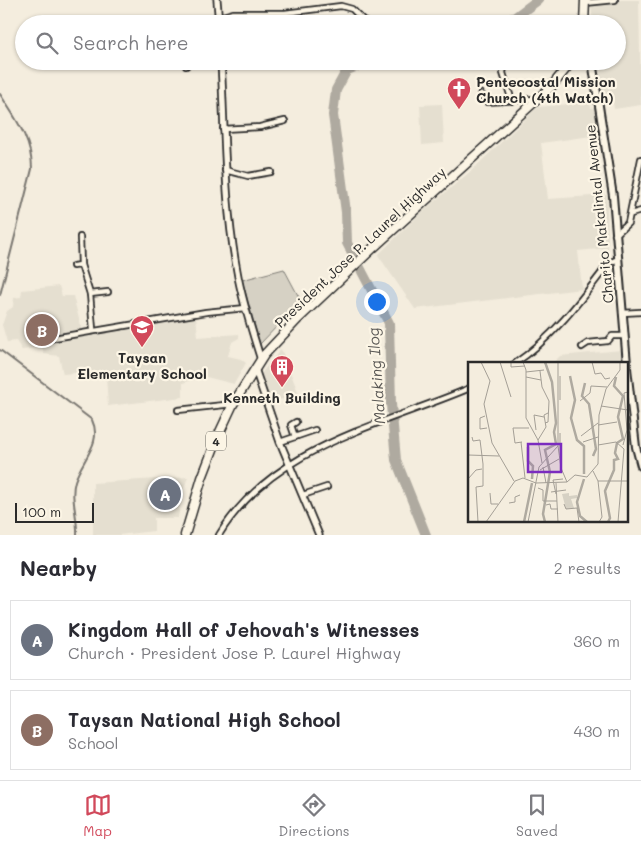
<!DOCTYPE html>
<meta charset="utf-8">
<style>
body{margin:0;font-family:Mali,sans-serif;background:#f2f2f3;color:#2b2b33}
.scale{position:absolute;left:15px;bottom:12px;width:79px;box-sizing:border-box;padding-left:5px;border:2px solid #2b2b2b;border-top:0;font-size:14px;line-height:18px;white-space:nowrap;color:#2b2b2b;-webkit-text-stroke:4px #fcf5e5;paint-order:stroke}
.you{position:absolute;left:376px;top:301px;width:18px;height:18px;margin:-12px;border:4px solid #fff;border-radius:50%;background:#1a73e8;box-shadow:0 0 0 8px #1a73e833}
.badge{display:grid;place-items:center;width:32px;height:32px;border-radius:50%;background:#d1495b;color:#fff;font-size:16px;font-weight:700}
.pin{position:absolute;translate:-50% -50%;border:2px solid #fff;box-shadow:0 1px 5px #0006}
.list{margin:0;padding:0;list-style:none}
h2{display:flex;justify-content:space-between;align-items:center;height:65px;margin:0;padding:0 20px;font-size:21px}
h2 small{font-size:16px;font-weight:400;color:#7c7c81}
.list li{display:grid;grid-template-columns:32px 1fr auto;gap:15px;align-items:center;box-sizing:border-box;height:80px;margin:0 10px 10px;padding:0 10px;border:1px solid #e1e1e2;border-radius:0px}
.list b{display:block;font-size:19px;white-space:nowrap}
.list p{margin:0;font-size:16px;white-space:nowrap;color:#7c7c81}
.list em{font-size:16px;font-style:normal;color:#7c7c81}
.icon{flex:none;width:28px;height:28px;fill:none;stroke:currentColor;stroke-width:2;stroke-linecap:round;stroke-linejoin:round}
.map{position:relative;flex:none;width:641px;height:535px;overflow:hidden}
.search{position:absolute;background:#fff;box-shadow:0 1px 4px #0004;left:15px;right:15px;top:15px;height:55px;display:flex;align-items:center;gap:12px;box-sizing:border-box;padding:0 18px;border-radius:28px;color:#7c7c81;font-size:19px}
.sheet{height:245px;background:#fff}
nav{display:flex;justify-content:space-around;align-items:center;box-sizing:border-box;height:70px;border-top:1px solid #e1e1e2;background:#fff;font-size:14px;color:#7c7c81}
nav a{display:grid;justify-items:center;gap:2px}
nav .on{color:#d1495b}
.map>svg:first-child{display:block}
</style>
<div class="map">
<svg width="641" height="535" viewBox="0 0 641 535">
<rect width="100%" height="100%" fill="#f4edde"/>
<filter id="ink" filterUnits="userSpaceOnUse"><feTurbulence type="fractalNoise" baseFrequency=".02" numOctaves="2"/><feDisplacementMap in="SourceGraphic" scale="10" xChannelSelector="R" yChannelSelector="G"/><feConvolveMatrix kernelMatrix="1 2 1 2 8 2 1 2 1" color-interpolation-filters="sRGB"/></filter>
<g filter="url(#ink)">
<g fill="#e5dfd0">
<path d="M 622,0 L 639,0 L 641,105 L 614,109 L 612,95 L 602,97 L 598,61 L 617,61 L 617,24 L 593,24 L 591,3 Z"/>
<path d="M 590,102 L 591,108 L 595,107 L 599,135 L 541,143 L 548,199 L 607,195 L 608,248 L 578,251 L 582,289 L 415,309 L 378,255 L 423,211 L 471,171 L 538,107 Z"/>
<path d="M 442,104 L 444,143 L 422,145 L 420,105 Z"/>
<path d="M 59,286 L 62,296 L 73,296 L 83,334 L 196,315 L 198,337 L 239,334 L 239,338 L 232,342 L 228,356 L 241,359 L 246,363 L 234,384 L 202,376 L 183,383 L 183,397 L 108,406 L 106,376 L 94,377 L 88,372 L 63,374 L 59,356 L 44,354 L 42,347 L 22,350 L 16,341 L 7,342 L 2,325 L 7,311 L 13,307 L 14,298 L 21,297 L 22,290 Z"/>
<path d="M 281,349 L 300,397 L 270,401 L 260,375 Z"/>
<path d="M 621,350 L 623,364 L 552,364 L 560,356 Z"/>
<path d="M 188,477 L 184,488 L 158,490 L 159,500 L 181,499 L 178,518 L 154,518 L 154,531 L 119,535 L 93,535 L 93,483 Z"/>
</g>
<path fill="#d6d1c4" stroke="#807e78" d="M 284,269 L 301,301 L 260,344 L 242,280 Z"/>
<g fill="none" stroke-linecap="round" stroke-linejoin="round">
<g stroke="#7a7771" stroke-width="2">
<path d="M 0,94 C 15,118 32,139 32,169 L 0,295"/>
<path d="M 0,350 L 92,420 C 103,443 82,459 75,481 C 70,498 78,517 77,535"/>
</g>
<g stroke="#afaaa0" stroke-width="10">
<path d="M 477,24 L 514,18 L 538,0"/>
<path d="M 372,61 L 347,70 L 336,90 L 333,115 L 346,212 L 347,243 L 389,323 L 391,404 L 396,460 L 426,535"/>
</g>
<g stroke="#2b2b2b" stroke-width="8">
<g id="minor">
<path d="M 585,3 L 615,0"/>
<path d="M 219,17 L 233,13 L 285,13 L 341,6 L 352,9 L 367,24"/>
<path d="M 185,61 L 186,66"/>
<path d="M 505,61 L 503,73 L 512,101"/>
<path d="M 481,94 L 487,102 L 535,99"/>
<path d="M 223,129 L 260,127 L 285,121"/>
<path d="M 225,170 L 248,176 L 271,172"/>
<path d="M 631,214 L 641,211"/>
<path d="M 615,235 L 628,223 L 641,159"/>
<path d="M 80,237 L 81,265 L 90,294 L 93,329"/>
<path d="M 73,266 L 81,265"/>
<path d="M 90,294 L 108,292"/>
<path d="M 622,313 L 641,312"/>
<path d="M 48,339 L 206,312 L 246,308"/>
<path d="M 582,347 L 588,343 L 608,341 L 612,336 L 624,336"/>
<path d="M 514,364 C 553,338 581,300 609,263 L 618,259"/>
<path d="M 178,410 L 233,404"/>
<path d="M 295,437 L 291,425 L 296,422"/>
<path d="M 280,442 L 315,430"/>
<path d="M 303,495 L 327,487"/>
<path d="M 219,535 C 273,446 380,426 470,388"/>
</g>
</g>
<g stroke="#2b2b2b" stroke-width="9">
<g id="tertiary">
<path d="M 217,0 L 219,24"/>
<path d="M 221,61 C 225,132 224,202 237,271 C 242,301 252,331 261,360"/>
<path d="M 255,369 L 280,442 L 319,535"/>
</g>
</g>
<g stroke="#2b2b2b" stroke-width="10">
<g id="secondary">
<path d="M 592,61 L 613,196 L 627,364"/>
<path d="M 627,368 L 636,447 L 641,466"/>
</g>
</g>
<g stroke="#2b2b2b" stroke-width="11">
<g id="trunk">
<path d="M 584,24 L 585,0"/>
<path d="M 185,535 L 202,478 L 219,434 L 233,404 L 264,355 L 298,319 L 372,249 L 552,86 L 572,61"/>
</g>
</g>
<use href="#minor" stroke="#fcf5e5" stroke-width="4.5"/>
<use href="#tertiary" stroke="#fcf5e5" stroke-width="5.5"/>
<use href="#secondary" stroke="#fcf5e5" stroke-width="6"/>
<use href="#trunk" stroke="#fcf5e5" stroke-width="8"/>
</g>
</g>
<defs>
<g id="church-pin" transform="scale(1.25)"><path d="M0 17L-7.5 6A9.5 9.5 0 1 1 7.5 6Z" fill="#d1495b" stroke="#fcf5e5"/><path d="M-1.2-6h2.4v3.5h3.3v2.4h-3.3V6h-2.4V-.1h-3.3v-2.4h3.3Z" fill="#fff"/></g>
<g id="school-pin" transform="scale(1.25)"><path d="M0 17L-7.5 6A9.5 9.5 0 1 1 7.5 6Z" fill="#d1495b" stroke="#fcf5e5"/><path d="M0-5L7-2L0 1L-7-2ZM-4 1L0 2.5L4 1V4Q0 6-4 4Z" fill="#fff"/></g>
<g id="building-pin" transform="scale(1.25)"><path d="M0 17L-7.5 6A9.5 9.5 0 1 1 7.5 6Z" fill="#d1495b" stroke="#fcf5e5"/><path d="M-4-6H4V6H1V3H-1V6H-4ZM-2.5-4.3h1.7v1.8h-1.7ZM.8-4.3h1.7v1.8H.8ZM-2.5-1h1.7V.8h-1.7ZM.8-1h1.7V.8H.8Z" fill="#fff"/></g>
</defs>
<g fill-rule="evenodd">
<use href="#church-pin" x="459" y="89"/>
<use href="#school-pin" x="142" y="327"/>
<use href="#building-pin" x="282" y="367"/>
</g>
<g text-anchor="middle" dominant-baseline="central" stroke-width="4.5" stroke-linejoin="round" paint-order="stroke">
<rect fill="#fcf5e5" stroke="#6a6863" stroke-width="1" x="206" y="431.5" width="20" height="19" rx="4"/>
<g font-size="12" font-weight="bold" fill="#2b2b2b">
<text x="216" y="441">4</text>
</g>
<g font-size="14" font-weight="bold" fill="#2b2b2b" stroke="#fcf5e5">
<text x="476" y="81" text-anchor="start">Pentecostal Mission<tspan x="476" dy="16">Church (4th Watch)</tspan></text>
<text x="142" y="357">Taysan<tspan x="142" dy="16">Elementary School</tspan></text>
<text x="282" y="397">Kenneth Building</text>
</g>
<g font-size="14" fill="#2b2b2b" stroke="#fcf5e5">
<text transform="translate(599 214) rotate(-96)">Charito Makalintal Avenue</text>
<text transform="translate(360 247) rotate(-43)">President Jose P. Laurel Highway</text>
</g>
<g font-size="15" font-style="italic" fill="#595754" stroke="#fcf5e5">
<text transform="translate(376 376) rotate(-94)">Malaking Ilog</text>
</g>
</g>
<g transform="translate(468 362)">
<rect width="160" height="160" fill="#f4edde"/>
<path d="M 101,131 L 101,134 L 109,133 L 109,136 L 103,137 L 106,146 L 98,147 L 94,132 Z" fill="#d6d1c4"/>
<path fill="none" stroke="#afaaa0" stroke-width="2.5" d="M 102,14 L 107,38 L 103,56 L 109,78 L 116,84 L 116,112M 117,21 L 114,34 L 121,42 L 128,87 L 125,94M 60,85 L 60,99 L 65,104 L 64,117M 116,117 L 109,140 L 112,154 L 119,160M 56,160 L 64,121M 77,160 L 75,152 L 82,110 L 77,88 L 88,82 L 86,70 L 88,61 L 84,20 L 77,0M 140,160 L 142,156 L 137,129 L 146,108 L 146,98 L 150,97 L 147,91 L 149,81 L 155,77 L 150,55 L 155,34 L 146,24 L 148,15"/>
<path fill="none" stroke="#a49f96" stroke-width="1" d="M 13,0 L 22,19 L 16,42 L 24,81 L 46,119M 32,0 L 43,35M 43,0 L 43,5 L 57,4M 55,0 L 58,8 L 58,56 L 70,78 L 74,101M 124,0 L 127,12 L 133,11 L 137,17 L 142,16M 72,9 L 74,25 L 81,39 L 80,60 L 77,61M 58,10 L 76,8M 58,15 L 73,18M 92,38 L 92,14M 112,39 L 122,31 L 123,24 L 139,25M 133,44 L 160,48M 17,54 L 12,56 L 12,67 L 19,66M 130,63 L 149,60M 68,68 L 66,53 L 76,55M 113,74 L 130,61M 4,75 L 5,79 L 12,78 L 15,102 L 15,124 L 8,125 L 10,160M 70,78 L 78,65 L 76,53 L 80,51M 53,80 L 57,116M 54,80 L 47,81 L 45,66 L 61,66M 115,80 L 130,75M 130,83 L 148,80 L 156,87 L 150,160M 155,83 L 159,68 L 156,31 L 160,30M 90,84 L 93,106 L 99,120M 0,93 L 31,94M 92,93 L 92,71M 75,105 L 78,121M 72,108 L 91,97M 125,109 L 130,119 L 160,119M 0,117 L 8,108 L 14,107M 130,119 L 134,155 L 131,160M 99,120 L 107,113 L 119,115 L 130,102 L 131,53 L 138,27 L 152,8 L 152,0M 88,121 L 90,160M 70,126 L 75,128 L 75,139 L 89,139M 83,130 L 98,128M 22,131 L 23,142 L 30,142M 88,132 L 85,118 L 95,117M 41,141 L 47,140 L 47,135 L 52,133M 96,142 L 98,147 L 109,146 L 111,160M 78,143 L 82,142 L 83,147 L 90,147M 18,160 L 47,119 L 55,116 L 68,121 L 99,120M 60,160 L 71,105 L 90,84 L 90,0"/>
<path fill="#7b2cbf" fill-opacity="0.15" stroke="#7b2cbf" stroke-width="2.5" d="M 60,82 L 93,82 L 93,110 L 60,110 Z"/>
<rect width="160" height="160" fill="none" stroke="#2b2b2b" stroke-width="2.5"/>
</g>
</svg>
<div class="scale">100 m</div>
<div class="you"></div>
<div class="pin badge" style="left:165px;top:494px;background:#6b7280">A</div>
<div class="pin badge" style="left:42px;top:330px;background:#8d6e63">B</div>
<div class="search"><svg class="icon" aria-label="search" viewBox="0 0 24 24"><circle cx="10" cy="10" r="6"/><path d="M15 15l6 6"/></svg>Search here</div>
</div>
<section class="sheet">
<h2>Nearby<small>2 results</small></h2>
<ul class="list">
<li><span class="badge" style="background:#6b7280">A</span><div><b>Kingdom Hall of Jehovah's Witnesses</b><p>Church · President Jose P. Laurel Highway</p></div><em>360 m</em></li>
<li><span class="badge" style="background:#8d6e63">B</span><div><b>Taysan National High School</b><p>School</p></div><em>430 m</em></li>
</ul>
</section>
<nav>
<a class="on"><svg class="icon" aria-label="map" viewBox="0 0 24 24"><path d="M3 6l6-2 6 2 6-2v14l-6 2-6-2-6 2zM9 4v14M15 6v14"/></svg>Map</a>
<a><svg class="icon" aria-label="directions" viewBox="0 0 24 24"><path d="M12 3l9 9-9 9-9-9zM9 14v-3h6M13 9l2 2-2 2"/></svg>Directions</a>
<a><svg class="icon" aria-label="saved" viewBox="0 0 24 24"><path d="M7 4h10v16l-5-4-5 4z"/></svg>Saved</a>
</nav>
